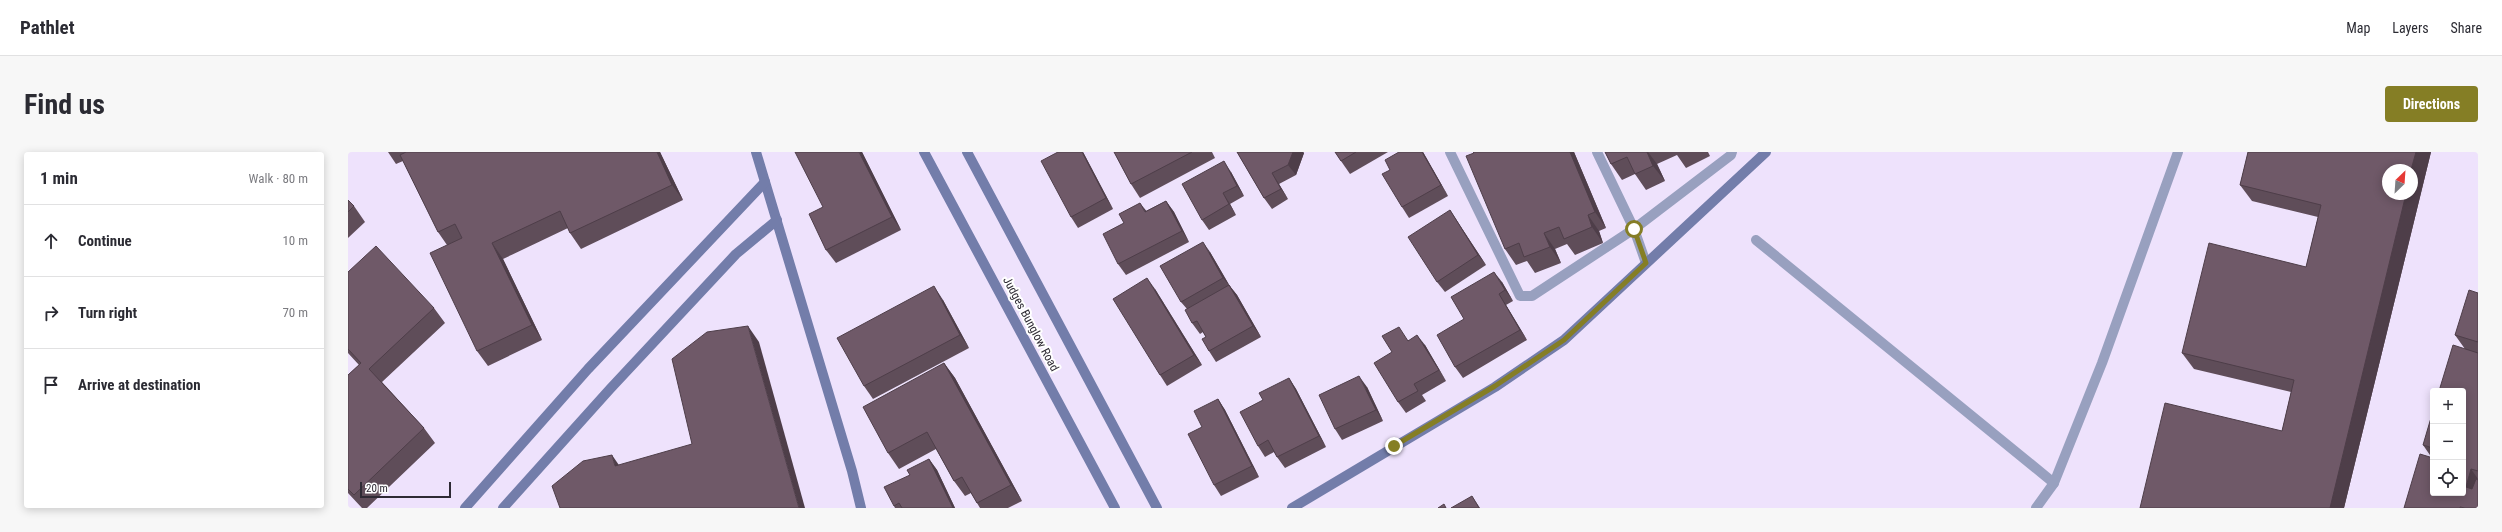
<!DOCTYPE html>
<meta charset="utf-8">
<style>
body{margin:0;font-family:"Roboto Condensed",sans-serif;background:#f7f7f7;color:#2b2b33}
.controls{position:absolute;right:12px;bottom:12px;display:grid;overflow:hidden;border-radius:4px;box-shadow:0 2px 10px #0003}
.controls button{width:36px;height:36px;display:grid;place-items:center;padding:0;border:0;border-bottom:1px solid #e1e1e2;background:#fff;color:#2b2b33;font:20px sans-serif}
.compass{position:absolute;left:2034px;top:12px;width:36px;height:36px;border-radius:50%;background:#fff;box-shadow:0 2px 10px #0003;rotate:25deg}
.scale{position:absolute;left:12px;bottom:10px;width:91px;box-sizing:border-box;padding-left:4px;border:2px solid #2e2a34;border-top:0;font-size:11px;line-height:14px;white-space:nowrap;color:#2e2a34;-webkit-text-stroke:3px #fff;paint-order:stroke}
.stop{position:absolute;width:12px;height:12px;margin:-9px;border:3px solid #857e25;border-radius:50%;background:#fff}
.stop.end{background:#857e25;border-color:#fff;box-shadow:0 1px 4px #0008}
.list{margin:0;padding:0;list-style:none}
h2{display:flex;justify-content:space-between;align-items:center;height:52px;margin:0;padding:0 16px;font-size:17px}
h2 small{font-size:13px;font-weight:400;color:#7c7c81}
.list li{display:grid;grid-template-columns:26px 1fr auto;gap:12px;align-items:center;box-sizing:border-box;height:72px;padding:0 16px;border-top:1px solid #e1e1e2}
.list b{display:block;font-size:15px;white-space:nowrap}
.list em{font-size:13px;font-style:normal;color:#7c7c81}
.icon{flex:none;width:22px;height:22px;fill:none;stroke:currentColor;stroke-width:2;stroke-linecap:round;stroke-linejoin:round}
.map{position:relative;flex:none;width:2130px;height:356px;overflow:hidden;border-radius:4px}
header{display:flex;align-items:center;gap:24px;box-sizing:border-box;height:56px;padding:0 20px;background:#fff;border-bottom:1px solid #e1e1e2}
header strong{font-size:19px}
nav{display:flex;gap:22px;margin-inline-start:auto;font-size:14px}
.intro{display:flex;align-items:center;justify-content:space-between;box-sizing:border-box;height:96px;padding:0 24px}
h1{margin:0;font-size:28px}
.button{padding:10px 18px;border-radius:4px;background:#857e25;color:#fff;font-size:14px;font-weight:700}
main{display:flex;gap:24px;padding:0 24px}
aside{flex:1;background:#fff;border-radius:4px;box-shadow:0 2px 10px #0003}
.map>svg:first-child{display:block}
</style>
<header>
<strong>Pathlet</strong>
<nav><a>Map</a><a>Layers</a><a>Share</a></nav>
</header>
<div class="intro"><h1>Find us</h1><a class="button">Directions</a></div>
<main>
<aside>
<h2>1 min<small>Walk · 80 m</small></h2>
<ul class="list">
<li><svg class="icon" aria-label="ahead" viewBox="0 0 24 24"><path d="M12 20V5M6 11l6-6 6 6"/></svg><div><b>Continue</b></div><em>10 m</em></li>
<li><svg class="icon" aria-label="right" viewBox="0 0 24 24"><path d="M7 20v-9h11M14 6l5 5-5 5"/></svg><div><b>Turn right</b></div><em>70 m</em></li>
<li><svg class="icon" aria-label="arrive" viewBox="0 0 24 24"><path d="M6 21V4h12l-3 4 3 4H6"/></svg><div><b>Arrive at destination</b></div></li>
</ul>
</aside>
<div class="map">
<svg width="2130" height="356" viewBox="0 0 2130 356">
<rect width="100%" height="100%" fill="#eee2fc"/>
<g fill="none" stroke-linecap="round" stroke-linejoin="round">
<path stroke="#98a0bf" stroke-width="10" d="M 1408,88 L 1706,331"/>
<g stroke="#98a0bf" stroke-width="10">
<path d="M 1102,0 L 1172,144 L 1184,144 L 1286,77 L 1383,3 L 1384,0"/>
<path d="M 1249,0 L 1286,77 L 1298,111"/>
<path d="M 1688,356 L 1706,331 L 1754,211 L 1830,0"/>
</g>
<g stroke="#737daa" stroke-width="10">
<path d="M 408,0 L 504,319 L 513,356"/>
<path d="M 576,0 L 767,356"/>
<path d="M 619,0 L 809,356"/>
<path d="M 117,356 L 240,217 L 417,30"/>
<path d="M 155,356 L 262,237 L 388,102 L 429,68"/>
<path d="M 944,356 L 1147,235 L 1216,188 L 1418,0"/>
</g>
</g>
<g fill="#5f4d59">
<path d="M 40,0 L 312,0 L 335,48 L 233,97 L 222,81 L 220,76 L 155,107 L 194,188 L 140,214 L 129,199 L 99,93 L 90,80 L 55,9 L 48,12 Z"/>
<path d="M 514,0 L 553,78 L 488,111 L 478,98 L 475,55 Z"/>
<path d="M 735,0 L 765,57 L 730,76 L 723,65 Z"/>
<path d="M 766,0 L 864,0 L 867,6 L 792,46 L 783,32 Z"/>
<path d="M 889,0 L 955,0 L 956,1 L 948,23 L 931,32 L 940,47 L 924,57 L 916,46 Z"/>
<path d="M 987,0 L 1040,0 L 1002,22 L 993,9 Z"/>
<path d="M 1075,0 L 1100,44 L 1061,66 L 1054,55 Z"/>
<path d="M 1226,0 L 1258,76 L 1251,79 L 1255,91 L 1227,103 L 1219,92 L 1207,97 L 1213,111 L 1187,121 L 1179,109 L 1168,113 L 1157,97 L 1126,1 Z"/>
<path d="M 1257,0 L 1360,0 L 1362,4 L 1338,16 L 1329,3 L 1309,12 L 1317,29 L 1298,38 L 1287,22 L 1274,28 L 1263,12 Z"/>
<path d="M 1900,0 L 2083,0 L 1996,356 L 1792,356 L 1934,279 L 1943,240 L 1846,217 L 1834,201 L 1958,115 L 1970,65 L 1904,49 L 1892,33 Z"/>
<path d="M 883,20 L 896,44 L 882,52 L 888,63 L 861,78 L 854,68 Z"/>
<path d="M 0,48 L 6,54 L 17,70 L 0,86 Z"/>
<path d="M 818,49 L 826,60 L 841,90 L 778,123 L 770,112 L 798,59 Z"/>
<path d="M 1102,58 L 1138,113 L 1097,140 L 1089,130 Z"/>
<path d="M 862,100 L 881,133 L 889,143 L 913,185 L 868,210 L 861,199 L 858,185 L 855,180 L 852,182 L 844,171 L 839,157 L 833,150 Z"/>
<path d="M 0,120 L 86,156 L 97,171 L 34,230 L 76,276 L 87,291 L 19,356 L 14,356 L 0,341 L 0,223 L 11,213 L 0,201 Z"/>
<path d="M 1154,130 L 1165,149 L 1158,153 L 1179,188 L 1115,226 L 1107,215 L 1116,167 Z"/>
<path d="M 807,137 L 854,213 L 819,234 L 812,223 Z"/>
<path d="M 2130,141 L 2130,356 L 2056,356 L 2084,306 L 2075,293 L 2085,296 L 2085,341 L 2115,341 L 2117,197 L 2107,183 Z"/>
<path d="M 595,148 L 621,196 L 525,247 L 516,234 Z"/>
<path d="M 1060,188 L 1077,193 L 1098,229 L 1074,243 L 1078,249 L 1058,261 L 1050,250 L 1044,200 Z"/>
<path d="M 596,211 L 607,226 L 674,349 L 660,356 L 632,356 L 623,341 L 617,344 L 606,329 L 588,297 L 551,317 L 540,301 Z"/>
<path d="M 941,226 L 948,237 L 978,295 L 937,316 L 929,305 L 926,300 L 917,305 L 910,294 L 915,248 Z"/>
<path d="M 1019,235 L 1035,269 L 994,288 L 987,277 Z"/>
<path d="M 870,247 L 877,258 L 911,325 L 873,344 L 866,333 L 854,275 Z"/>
<path d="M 581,307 L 589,318 L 607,356 L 547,356 L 546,354 L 562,323 Z"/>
</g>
<g fill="#4e3e49">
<path d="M 309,0 L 312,0 L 335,48 L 324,33 Z"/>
<path d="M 511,0 L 514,0 L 553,78 L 544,65 Z"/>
<path d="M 734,0 L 735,0 L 765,57 L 758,46 Z"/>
<path d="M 945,0 L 955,0 L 956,1 L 948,23 L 940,13 Z"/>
<path d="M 1074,0 L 1075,0 L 1100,44 L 1093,33 Z"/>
<path d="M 1222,0 L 1226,0 L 1258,76 L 1247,60 Z"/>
<path d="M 1299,0 L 1300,0 L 1309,12 L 1317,29 L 1305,14 Z"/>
<path d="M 2068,0 L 2083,0 L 1996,356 L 1982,356 L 2058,42 L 2064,42 L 2064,18 L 2063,18 Z"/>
<path d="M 876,9 L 883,20 L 896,44 L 889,34 Z"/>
<path d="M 924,21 L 931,32 L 940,47 L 933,37 Z"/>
<path d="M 875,41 L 882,52 L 888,63 L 881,52 Z"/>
<path d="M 818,49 L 826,60 L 841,90 L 834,79 Z"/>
<path d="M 792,51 L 800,61 L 797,60 Z"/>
<path d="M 1102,58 L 1109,69 L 1138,113 L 1130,103 Z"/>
<path d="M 1240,63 L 1251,79 L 1255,91 L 1244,75 Z"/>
<path d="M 1196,81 L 1207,97 L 1213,111 L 1202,95 Z"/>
<path d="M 855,90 L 862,100 L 883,136 L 875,126 Z"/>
<path d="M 144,91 L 155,107 L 194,188 L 184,173 Z"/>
<path d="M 1146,120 L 1154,130 L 1165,149 L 1157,138 Z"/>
<path d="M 799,126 L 807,137 L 854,213 L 846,203 Z"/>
<path d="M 881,133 L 889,143 L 913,185 L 905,174 Z"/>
<path d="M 586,134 L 595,148 L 621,196 L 612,183 Z"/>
<path d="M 1151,142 L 1158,153 L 1179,188 L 1172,178 Z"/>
<path d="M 400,174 L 411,190 L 457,356 L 451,356 Z"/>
<path d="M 1069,183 L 1077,193 L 1098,229 L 1091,218 Z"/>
<path d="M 596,211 L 607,226 L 674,349 L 663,333 Z"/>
<path d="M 1011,224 L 1019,235 L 1035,269 L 1028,258 Z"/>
<path d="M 941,226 L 948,237 L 978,295 L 971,284 Z"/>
<path d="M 870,247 L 877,258 L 911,325 L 904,314 Z"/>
<path d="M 264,303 L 275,319 L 267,314 Z"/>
<path d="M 581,307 L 589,318 L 607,356 L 605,356 Z"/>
<path d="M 2123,317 L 2130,327 L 2130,344 L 2118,335 Z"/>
<path d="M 1124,344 L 1132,356 L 1131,356 Z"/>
</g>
<g fill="#6f5968" stroke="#4e3e49">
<path d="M 58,0 L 309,0 L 324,33 L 222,81 L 212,59 L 144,91 L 184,173 L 129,199 L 82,101 L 114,86 L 107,72 L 90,80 L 52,3 Z"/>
<path d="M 447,0 L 511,0 L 544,65 L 478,98 L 461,62 L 475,55 Z"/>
<path d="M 710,0 L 734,0 L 758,46 L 723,65 L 693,9 Z"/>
<path d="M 766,0 L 844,0 L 783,32 Z"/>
<path d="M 889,0 L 945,0 L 940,13 L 924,21 L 933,37 L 916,46 Z"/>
<path d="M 987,0 L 1008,0 L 993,9 Z"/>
<path d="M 1051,0 L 1074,0 L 1093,33 L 1054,55 L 1034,22 L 1042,18 L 1037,8 Z"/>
<path d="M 1125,0 L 1222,0 L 1247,60 L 1240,63 L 1244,75 L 1216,87 L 1211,75 L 1196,81 L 1202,95 L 1176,105 L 1171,91 L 1157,97 L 1118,4 L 1126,1 Z"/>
<path d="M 1257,0 L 1299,0 L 1305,14 L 1287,22 L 1279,5 L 1263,12 Z"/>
<path d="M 1900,0 L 2068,0 L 2063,18 L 2040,18 L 2040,42 L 2058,42 L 1982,356 L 1792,356 L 1817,251 L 1934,279 L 1946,228 L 1834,201 L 1861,91 L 1958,115 L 1973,53 L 1892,33 Z"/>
<path d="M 876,9 L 889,34 L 875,41 L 881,52 L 854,68 L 834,32 Z"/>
<path d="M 0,48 L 6,54 L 0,60 Z"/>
<path d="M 818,49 L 834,79 L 770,112 L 755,82 L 776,71 L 771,62 L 792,51 L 797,60 Z"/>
<path d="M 1102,58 L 1130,103 L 1089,130 L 1060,85 Z"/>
<path d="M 855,90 L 875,126 L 833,150 L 812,114 Z"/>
<path d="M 28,94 L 86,156 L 21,217 L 76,276 L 6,343 L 0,337 L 0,223 L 13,211 L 0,197 L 0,120 Z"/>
<path d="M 1146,120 L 1157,138 L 1151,142 L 1172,178 L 1107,215 L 1089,183 L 1116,167 L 1103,145 Z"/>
<path d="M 799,126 L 846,203 L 812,223 L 765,147 Z"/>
<path d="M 881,133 L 905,174 L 861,199 L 854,187 L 858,185 L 849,169 L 844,171 L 837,158 Z"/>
<path d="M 586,134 L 612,183 L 516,234 L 489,186 Z"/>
<path d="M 2121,138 L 2130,141 L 2130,190 L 2107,183 Z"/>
<path d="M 400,174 L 451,356 L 212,356 L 204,334 L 235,309 L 264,303 L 267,314 L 344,292 L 324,207 L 359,180 Z"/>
<path d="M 1051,175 L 1060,189 L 1069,183 L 1091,218 L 1066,232 L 1070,239 L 1050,250 L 1026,211 L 1044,200 L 1034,184 Z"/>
<path d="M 2105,193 L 2130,201 L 2130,319 L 2123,317 L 2118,335 L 2124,337 L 2128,327 L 2130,328 L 2130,356 L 2117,356 L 2112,355 L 2112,356 L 2056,356 L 2072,302 L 2085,306 L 2085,341 L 2115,341 L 2115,239 L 2091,239 Z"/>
<path d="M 596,211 L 663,333 L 629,351 L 614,325 L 606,329 L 579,280 L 540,301 L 515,255 Z"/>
<path d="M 1011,224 L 1028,258 L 987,277 L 971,243 Z"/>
<path d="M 941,226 L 971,284 L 929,305 L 920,288 L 910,294 L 892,260 L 915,248 L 911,241 Z"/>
<path d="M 870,247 L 904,314 L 866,333 L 840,282 L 854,275 L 846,259 Z"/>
<path d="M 2085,259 L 2085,296 L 2075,293 Z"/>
<path d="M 581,307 L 605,356 L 554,356 L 551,351 L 546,354 L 536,335 L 562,323 L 559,318 Z"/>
<path d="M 1124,344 L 1131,356 L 1103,356 Z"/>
<path d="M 1096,352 L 1098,356 L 1090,356 Z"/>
</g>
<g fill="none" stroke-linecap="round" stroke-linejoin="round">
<path stroke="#857e25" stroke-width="5" d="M 1046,294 L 1147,234 L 1216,188 L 1298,111 L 1286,77"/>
</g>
<g text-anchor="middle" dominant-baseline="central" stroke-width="4" stroke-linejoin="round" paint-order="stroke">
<g font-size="12" fill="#2e2a34" stroke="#fff">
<text transform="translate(683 172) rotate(62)">Judges Bunglow Road</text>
</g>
</g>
</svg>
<div class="controls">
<button>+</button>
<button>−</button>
<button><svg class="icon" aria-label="locate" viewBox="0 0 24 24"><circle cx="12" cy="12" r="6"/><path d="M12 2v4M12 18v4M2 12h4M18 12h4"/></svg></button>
</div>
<svg class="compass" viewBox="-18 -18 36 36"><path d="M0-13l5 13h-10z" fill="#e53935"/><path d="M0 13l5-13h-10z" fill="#7c7c81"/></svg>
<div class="scale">20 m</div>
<div class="stop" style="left:1286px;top:77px"></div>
<div class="stop end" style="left:1046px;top:294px"></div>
</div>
</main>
